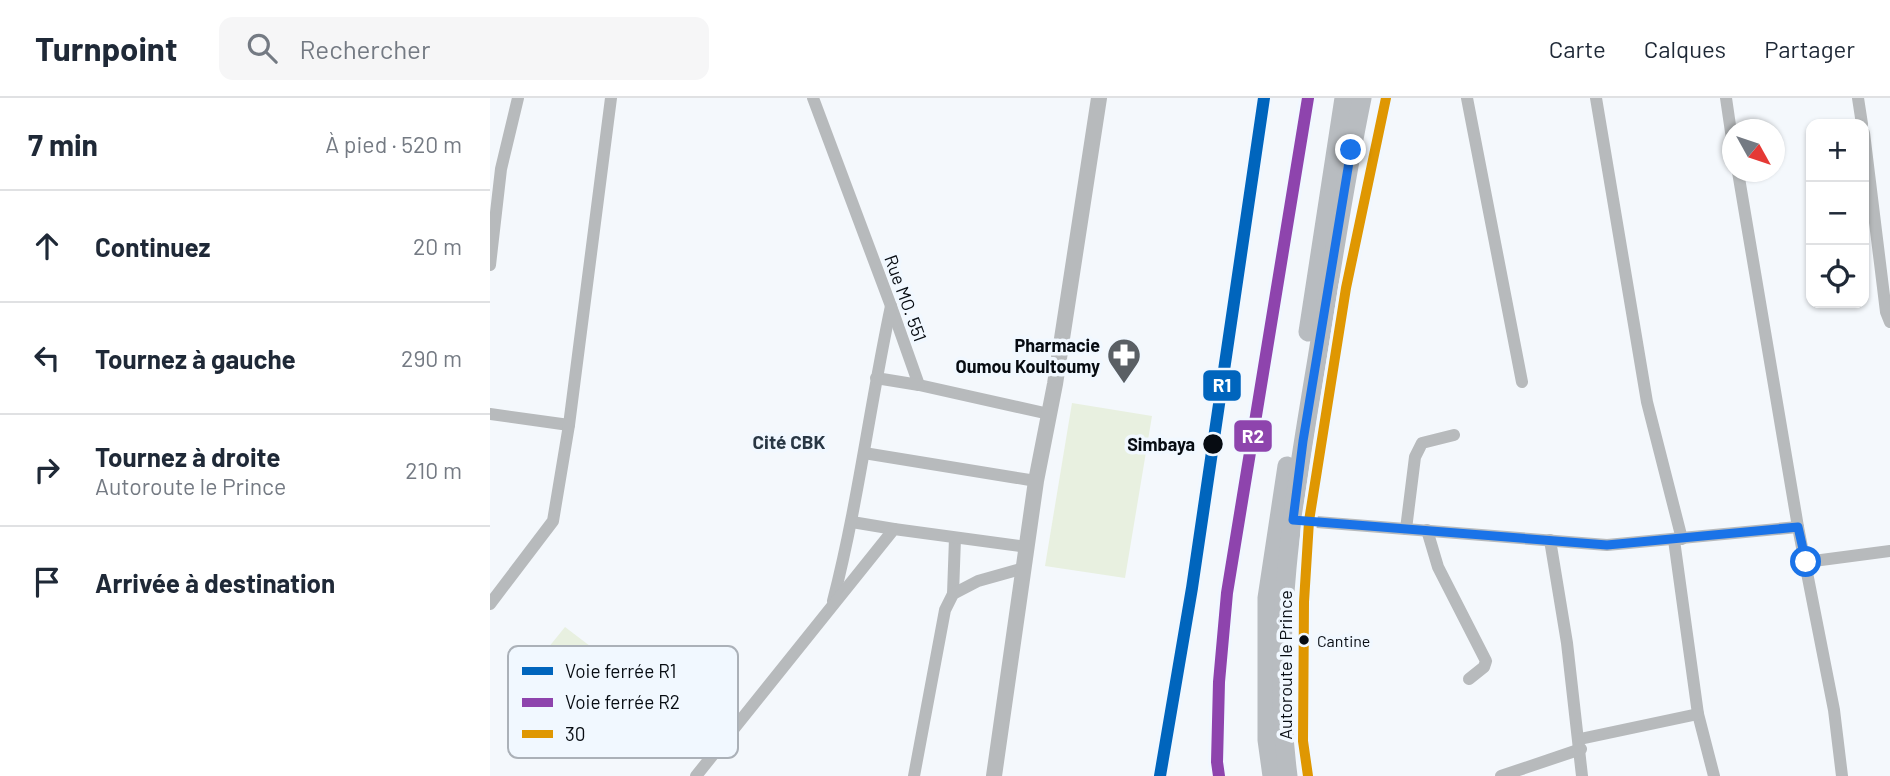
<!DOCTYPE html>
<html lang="fr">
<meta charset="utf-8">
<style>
body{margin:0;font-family:Barlow,sans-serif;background:#f6f6f7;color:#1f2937}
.controls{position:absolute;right:21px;top:21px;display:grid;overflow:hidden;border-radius:14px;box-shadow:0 2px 5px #0004}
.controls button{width:63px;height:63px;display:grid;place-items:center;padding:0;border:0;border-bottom:2px solid #e0e1e3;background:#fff;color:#1f2937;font:35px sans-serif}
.compass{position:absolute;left:1232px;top:21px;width:63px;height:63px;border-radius:50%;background:#fff;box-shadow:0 2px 5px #0004;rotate:130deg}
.stop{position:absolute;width:21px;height:21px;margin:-16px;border:5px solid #1a73e8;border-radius:50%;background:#fff}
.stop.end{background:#1a73e8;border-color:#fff;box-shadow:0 2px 7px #0008}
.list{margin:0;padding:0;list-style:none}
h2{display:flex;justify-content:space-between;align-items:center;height:91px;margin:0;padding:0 28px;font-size:30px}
h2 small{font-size:23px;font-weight:400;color:#747a83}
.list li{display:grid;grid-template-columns:46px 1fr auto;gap:21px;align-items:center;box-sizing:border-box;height:112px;padding:0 28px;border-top:2px solid #e0e1e3}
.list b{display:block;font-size:26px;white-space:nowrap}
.list p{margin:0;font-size:23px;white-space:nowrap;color:#747a83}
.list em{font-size:23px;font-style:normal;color:#747a83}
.icon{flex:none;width:38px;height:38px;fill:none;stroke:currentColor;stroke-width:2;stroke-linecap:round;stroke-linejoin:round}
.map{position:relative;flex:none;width:1400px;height:678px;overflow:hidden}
header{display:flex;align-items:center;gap:42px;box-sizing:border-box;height:98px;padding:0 35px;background:#fff;border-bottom:2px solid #e0e1e3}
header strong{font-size:33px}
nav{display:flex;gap:38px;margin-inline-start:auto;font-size:24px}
.search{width:490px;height:63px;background:#f6f6f7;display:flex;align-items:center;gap:18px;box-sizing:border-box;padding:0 24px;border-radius:14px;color:#747a83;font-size:26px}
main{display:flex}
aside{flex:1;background:#fff}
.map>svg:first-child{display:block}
</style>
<header>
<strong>Turnpoint</strong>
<div class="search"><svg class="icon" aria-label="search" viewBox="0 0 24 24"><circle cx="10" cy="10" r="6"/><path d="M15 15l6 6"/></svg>Rechercher</div>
<nav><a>Carte</a><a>Calques</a><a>Partager</a></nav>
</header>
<main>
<aside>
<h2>7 min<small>À pied · 520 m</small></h2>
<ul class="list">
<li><svg class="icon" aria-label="ahead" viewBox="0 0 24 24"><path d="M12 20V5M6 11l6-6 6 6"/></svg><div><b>Continuez</b></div><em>20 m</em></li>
<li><svg class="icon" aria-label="left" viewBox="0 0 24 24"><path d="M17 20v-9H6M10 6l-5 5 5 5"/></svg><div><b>Tournez à gauche</b></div><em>290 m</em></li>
<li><svg class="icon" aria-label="right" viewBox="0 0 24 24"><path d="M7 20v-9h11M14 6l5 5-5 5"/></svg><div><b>Tournez à droite</b><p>Autoroute le Prince</p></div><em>210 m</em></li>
<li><svg class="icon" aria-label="arrive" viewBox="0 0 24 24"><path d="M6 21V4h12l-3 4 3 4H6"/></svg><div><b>Arrivée à destination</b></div></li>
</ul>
</aside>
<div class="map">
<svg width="1400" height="678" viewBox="0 0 1400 678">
<rect width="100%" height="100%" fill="#f4f8fc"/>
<g fill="#e8f0e0">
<path d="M 582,305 L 662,318 L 635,480 L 555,468 Z"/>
<path d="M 75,529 L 117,561 L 97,588 L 54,555 Z"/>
</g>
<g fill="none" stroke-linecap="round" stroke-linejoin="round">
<g stroke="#b7babc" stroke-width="12">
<path d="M 323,0 L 401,208 L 429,287 L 559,316"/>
<path d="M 977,0 L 1032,284"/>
<path d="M 1106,0 L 1157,304 L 1192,441"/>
<path d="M 1236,0 L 1242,41"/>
<path d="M 1368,0 L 1372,26"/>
<path d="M 1374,35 L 1396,214 L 1400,224"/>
<path d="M 1248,74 L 1308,429 L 1344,612 L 1352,678"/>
<path d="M 0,167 L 11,71 L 28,0"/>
<path d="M 386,280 L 429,287"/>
<path d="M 0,316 L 79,327"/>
<path d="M 374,355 L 546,383"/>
<path d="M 814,423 L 1117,447 L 1308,429"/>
<path d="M 362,424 L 404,431"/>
<path d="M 916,431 L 925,359 L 932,345 L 964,337"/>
<path d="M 937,432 L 948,469 L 996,563 L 994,569 L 979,581"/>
<path d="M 1060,442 L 1077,545 L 1092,678"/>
<path d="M 1184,442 L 1208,616 L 1224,678"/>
<path d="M 1316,464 L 1400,453"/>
<path d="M 463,496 L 465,440"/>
<path d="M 343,503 C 368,406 380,306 401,208"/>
<path d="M 0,506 L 63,423 L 79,327 L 121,0"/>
<path d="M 1090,641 L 1208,616"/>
<path d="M 206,678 L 404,431 L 537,449"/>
<path d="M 424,678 L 455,512 L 463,496 L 488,483 L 534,470"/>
<path d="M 818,678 L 813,643 L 814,504 L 819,423 L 856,190 L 896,0"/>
<path d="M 1011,678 L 1091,651"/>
</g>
<path stroke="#b7babc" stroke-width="16" d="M 504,678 L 546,383 L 565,286 L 609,0"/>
<g stroke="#b8bcc0" stroke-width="19">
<path d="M 818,234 L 854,0"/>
<path d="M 782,678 L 777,642 L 777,500 L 797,368"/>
<path d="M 798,678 C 780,539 804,398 827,261 C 841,174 854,87 872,0"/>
</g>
<g stroke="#f1f8ff" stroke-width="16">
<path id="bus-1" d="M 818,678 L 813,643 L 814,504 L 819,423 L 856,190 L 896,0"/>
</g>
<use href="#bus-1" stroke="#df9702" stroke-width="10"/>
<g stroke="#f1f8ff" stroke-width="18">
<path id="rail-1" d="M 670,678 L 702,490 L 774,0"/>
</g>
<g stroke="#f1f8ff" stroke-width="18">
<path id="rail-2" d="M 729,678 L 727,664 L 729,584 L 737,495 L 818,0"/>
</g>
<use href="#rail-1" stroke="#0065bd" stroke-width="12"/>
<use href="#rail-2" stroke="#8e44ad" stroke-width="12"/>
</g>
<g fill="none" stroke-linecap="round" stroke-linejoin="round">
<path stroke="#1a73e8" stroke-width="9" d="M 861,52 L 813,343 L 803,422 L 1117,447 L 1308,429 L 1316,464"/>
</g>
<defs>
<g id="pharmacy-pin" transform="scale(1.75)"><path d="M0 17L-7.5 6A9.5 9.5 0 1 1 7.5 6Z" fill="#5a5f64" stroke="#f1f8ff"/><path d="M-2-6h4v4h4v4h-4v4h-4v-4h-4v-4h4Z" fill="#fff"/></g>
</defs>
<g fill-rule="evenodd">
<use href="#pharmacy-pin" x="634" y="257"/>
</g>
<g fill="#070c12" stroke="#f1f8ff" stroke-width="2.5">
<circle cx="723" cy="346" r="11"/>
<circle cx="814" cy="542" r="6"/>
</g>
<g text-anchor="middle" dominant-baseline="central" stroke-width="7" stroke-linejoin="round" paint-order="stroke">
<g font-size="16" fill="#070c12" stroke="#f1f8ff" text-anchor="start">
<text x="827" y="542">Cantine</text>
</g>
<g font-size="18" fill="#070c12" stroke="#f1f8ff">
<text transform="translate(416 200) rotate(70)">Rue MO. 551</text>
<text transform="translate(795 567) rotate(-90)">Autoroute le Prince</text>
</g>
<g font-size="18" font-weight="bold" fill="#070c12" stroke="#f1f8ff" text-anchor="end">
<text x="610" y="247">Pharmacie<tspan x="610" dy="21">Oumou Koultoumy</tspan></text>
</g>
<g font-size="18" font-weight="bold" fill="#070c12" stroke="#f1f8ff" text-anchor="end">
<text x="705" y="346">Simbaya</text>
</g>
<g font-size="19" font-weight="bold" fill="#293744" stroke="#f1f8ff">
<text x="299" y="343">Cité CBK</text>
</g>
</g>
<rect x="18" y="548" width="230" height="112" rx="10" fill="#f1f8ff" stroke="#abb1b8" stroke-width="2"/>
<rect x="32" y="569" width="31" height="8" fill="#0065bd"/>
<rect x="32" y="600" width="31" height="9" fill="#8e44ad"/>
<rect x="32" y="632" width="31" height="8" fill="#df9702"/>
<g font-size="19" fill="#070c12">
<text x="75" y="580">Voie ferrée R1</text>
<text x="75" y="611">Voie ferrée R2</text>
<text x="75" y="643">30</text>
</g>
<g stroke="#f1f8ff" stroke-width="2.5">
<rect x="712" y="271" width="40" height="33" rx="7" fill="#0065bd"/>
<rect x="743" y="321" width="40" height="34" rx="7" fill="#8e44ad"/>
</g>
<g font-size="19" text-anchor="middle" font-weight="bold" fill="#fff">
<text x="732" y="294">R1</text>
<text x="763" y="345">R2</text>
</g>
</svg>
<div class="controls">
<button>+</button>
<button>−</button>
<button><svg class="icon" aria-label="locate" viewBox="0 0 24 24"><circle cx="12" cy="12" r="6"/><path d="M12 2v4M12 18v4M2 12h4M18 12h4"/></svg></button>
</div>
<svg class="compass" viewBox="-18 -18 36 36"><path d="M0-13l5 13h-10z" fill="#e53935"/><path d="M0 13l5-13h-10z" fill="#747a83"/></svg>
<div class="stop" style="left:1316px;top:464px"></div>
<div class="stop end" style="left:861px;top:52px"></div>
</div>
</main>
